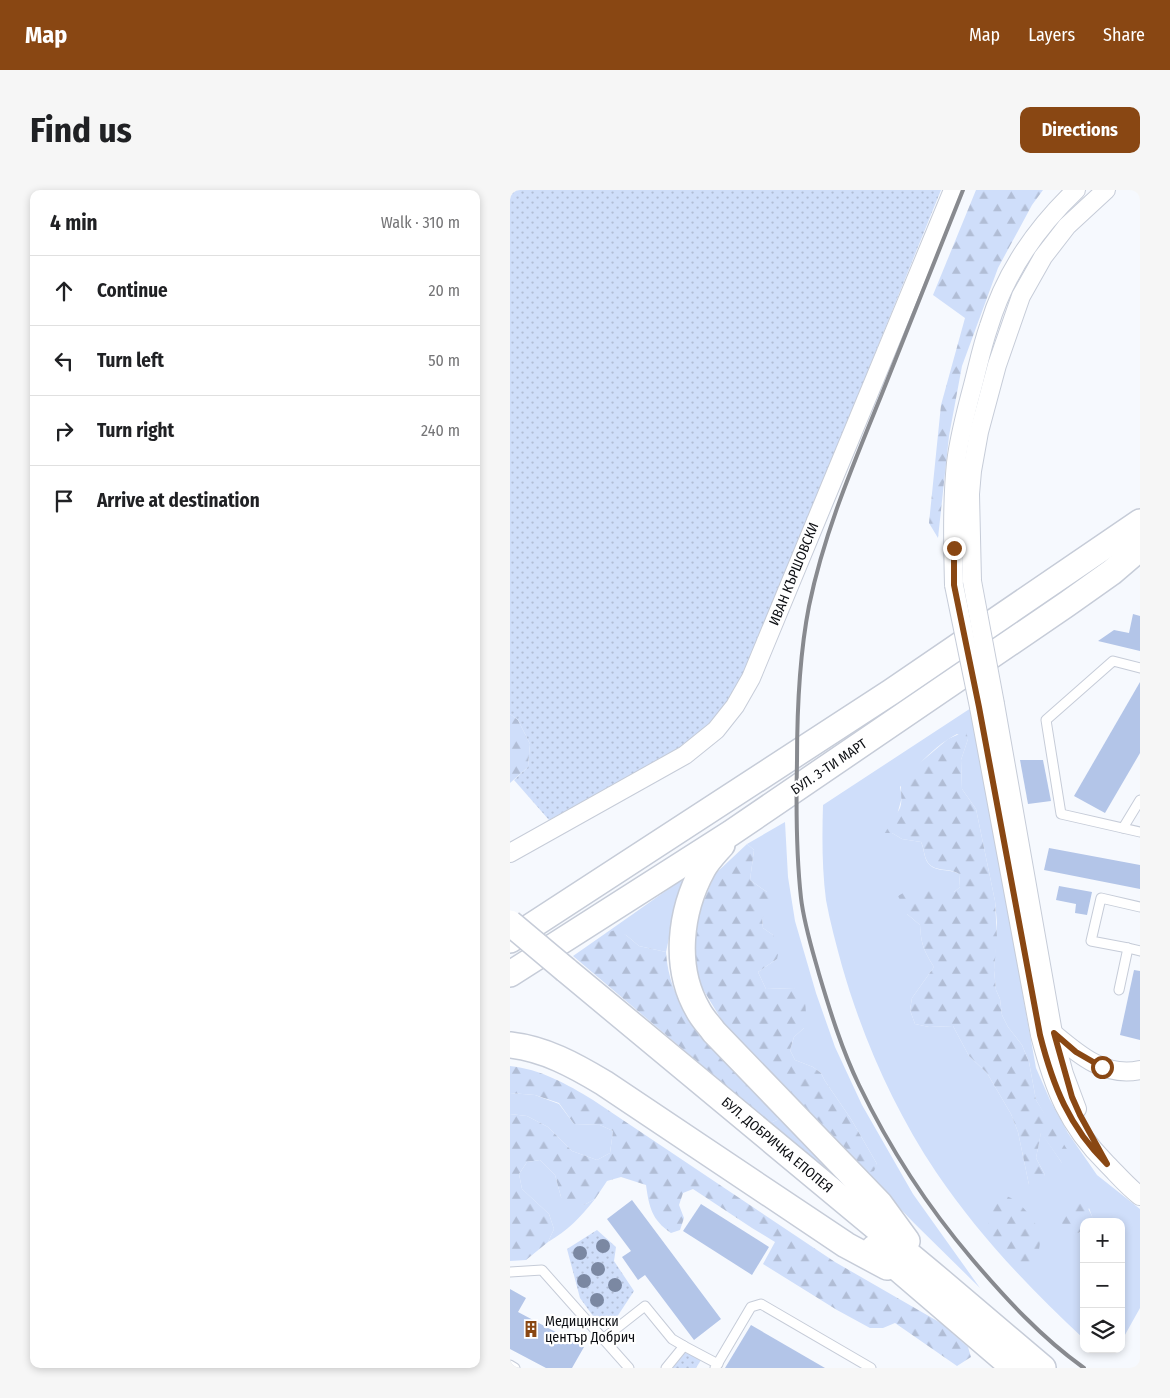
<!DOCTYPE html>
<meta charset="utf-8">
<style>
body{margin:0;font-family:"Fira Sans Condensed",sans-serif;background:#f6f6f6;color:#202124}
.controls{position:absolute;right:15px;bottom:15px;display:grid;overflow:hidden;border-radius:10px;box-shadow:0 2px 8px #0003}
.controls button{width:45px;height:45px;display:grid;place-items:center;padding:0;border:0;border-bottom:1px solid #e0e0e0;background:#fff;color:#202124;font:25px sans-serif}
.stop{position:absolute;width:15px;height:15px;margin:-11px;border:4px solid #894713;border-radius:50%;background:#fff}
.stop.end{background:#894713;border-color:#fff;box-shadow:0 1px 5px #0008}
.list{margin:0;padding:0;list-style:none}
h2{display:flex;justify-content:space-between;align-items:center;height:65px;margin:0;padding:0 20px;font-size:21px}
h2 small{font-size:16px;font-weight:400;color:#757577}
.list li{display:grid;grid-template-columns:32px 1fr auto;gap:15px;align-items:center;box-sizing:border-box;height:70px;padding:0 20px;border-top:1px solid #e0e0e0}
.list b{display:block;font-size:19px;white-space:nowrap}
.list em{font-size:16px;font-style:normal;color:#757577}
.icon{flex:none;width:28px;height:28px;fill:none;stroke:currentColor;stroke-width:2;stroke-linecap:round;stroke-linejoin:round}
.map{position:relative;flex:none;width:630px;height:1178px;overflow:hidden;border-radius:10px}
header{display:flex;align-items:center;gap:30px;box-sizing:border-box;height:70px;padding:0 25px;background:#894713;color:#fff}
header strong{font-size:24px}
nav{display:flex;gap:28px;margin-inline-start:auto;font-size:18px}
.intro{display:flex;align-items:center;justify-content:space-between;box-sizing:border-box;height:120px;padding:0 30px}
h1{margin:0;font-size:35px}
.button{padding:12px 22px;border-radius:10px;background:#894713;color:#fff;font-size:18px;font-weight:700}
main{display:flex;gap:30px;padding:0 30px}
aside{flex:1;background:#fff;border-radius:10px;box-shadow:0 2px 8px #0003}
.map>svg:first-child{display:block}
</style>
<header>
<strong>Map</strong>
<nav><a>Map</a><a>Layers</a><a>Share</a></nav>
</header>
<div class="intro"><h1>Find us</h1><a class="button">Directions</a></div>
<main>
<aside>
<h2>4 min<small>Walk · 310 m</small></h2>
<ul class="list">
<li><svg class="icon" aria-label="ahead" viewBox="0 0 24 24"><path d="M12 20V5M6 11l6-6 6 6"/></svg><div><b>Continue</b></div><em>20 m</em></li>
<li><svg class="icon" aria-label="left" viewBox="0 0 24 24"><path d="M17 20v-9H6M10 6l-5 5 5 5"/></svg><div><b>Turn left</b></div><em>50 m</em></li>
<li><svg class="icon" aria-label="right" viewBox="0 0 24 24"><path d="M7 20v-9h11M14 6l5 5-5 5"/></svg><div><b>Turn right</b></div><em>240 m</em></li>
<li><svg class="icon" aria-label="arrive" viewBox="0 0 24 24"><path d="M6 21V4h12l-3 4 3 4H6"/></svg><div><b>Arrive at destination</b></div></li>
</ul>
</aside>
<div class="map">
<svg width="630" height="1178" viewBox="0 0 630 1178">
<defs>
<pattern id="forest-firs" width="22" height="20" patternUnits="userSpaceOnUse" patternTransform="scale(1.25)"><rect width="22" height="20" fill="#cfdefa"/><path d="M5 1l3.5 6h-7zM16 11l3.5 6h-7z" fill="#b1bdd5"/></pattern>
<pattern id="park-dots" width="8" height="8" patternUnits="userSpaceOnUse" patternTransform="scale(1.25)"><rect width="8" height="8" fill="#cfdefa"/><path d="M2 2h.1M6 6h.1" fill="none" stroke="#b1bdd5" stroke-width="1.8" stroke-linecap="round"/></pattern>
</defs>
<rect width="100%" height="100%" fill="#f6f9fe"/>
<g fill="#cfdefa" fill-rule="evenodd">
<path d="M 461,518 L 526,878 L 540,910 L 558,943 L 587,985 L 630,1019 L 630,1118 L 611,1152 L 611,1032 L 584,1032 L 579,1018 L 568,1043 L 574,1040 L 574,1149 C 519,1098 468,1044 426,982 C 384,919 353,849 332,776 C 326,754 320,732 316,710 C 312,679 312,647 313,615 ZM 447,544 L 458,549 L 451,570 L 452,599 L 466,619 L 485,711 L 487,733 L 484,780 L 486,800 L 490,809 L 492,825 L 498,837 L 512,855 L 519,872 L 526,910 L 540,934 L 552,973 L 531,942 L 526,968 L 535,985 L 519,995 L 508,942 L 501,924 L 477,883 L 459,866 L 443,836 L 419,837 L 405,834 L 400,820 L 402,808 L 424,777 C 414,761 411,754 410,735 L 397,724 L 437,702 L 444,702 L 450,697 L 449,684 C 440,678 425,683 418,673 C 414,668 414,658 411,652 L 392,649 L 382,643 L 392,607 L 390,597 C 406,577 424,556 447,544 Z"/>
<path d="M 275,632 L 278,687 L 285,731 L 306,803 L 325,857 L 352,915 L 403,1004 L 470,1098 L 404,1033 L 356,983 L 367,974 L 341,929 L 315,891 L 311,883 L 303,877 L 285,870 L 280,860 L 284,847 L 294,838 L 284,798 L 256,799 L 248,782 L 267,769 L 263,745 L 253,738 L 252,728 L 257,702 L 240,690 L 244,660 L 237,654 Z"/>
<path d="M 177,686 L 167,711 L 156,762 L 129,756 L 116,745 L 96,743 Z"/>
<path d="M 0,903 L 25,905 L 49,914 L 64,934 L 90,935 L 103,941 L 100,963 L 87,970 L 62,961 L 38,937 L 17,926 L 0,924 Z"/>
<path d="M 268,923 L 358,1015 L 260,933 L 267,930 Z"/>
<path d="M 30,970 L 45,985 L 51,1007 L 74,1015 L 85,1009 C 70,1028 58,1040 38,1052 L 44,1039 L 39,1024 L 12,999 L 9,984 L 17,972 Z"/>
</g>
<g fill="url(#forest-firs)">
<path d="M 466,0 L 533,0 L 522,15 L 488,78 L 452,176 L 439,246 L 428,348 L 419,333 L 431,215 L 455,128 L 423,105 Z"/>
<path d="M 0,524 L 8,530 L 20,554 L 18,577 L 0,593 Z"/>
<path d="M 456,541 L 458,549 L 451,570 L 452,599 L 466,619 L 485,711 L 487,748 L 484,780 L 486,800 L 490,809 L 492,825 L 498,837 L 512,855 L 519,872 L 526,910 L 560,964 L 557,973 L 552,973 L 531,943 L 526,968 L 535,985 L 527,998 L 519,995 L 508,942 L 501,924 L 477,883 L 459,866 L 443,836 L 419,837 L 405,834 L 400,820 L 402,808 L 424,777 C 414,761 411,754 410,735 L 397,724 L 388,706 L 400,699 L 444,702 L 450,697 L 449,684 C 440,677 423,683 417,671 C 414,666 414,658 411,652 L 392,649 L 382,643 L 373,643 C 375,628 382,631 389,620 C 394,612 389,598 392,588 L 438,549 Z"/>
<path d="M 237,654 L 244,660 L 240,690 L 257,702 L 262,714 L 252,728 L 253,738 L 263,745 L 270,756 L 267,769 L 248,782 L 256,799 L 284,798 L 295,809 L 296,824 L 294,838 L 284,847 L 280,860 L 285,870 L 303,877 L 311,883 L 315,891 L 341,929 L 367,974 L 364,981 L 356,983 L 214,834 L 188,791 L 183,771 L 184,747 L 191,717 L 205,684 Z"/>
<path d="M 105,740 L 116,745 L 129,756 L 156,762 C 160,832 222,877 268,923 L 267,930 L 260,933 L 63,766 L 96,743 Z"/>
<path d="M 0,876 C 30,879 57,894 83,910 L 325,1072 L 443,1140 L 442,1143 L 458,1157 L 461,1167 L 447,1176 L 385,1133 L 373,1138 L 360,1138 L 327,1120 L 253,1074 L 265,1052 L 242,1038 L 183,999 L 173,1003 L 169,1015 L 174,1028 L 170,1040 L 161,1043 C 142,1030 139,1017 136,995 L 111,987 L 97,991 L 85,1009 L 74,1015 L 59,1014 L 51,1007 L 45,985 L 30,970 L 17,972 L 9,984 L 12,999 L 39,1024 L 44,1039 L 38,1052 L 16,1070 L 0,1071 L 0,924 L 17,926 L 38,937 L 62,961 L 87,970 L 100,963 L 103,941 L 90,935 L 64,934 L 49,913 L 25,905 L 0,903 Z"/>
<path d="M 490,1004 C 507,1007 523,1026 529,1042 C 532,1051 528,1065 525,1074 L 520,1076 L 512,1075 L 500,1066 L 480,1043 L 476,1021 L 482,1010 Z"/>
<path d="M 561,1011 C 575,1010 580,1020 584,1031 L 574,1032 L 574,1040 L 568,1043 L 555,1037 L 550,1031 L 551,1022 Z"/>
</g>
<g fill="url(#park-dots)">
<path d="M 0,0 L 431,0 L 235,485 L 219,512 L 200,536 L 171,559 L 39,630 L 4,590 L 18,577 L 20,554 L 8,530 L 0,524 Z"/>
<path d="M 87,1040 L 106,1057 L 104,1071 L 124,1101 L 103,1133 L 83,1126 L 70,1108 L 57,1059 Z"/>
<path d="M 175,1161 L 191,1170 L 186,1178 L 162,1178 Z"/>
</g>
<g fill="#b3c5e8">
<path d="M 623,424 L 630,426 L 630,461 L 588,451 L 604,440 L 619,443 Z"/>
<path d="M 630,492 L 630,563 L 595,623 L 564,606 Z"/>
<path d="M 510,570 L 533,570 L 541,611 L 518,614 Z"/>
<path d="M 539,658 L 630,675 L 630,699 L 534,680 Z"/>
<path d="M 549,696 L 582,702 L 577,725 L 565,723 L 566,714 L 546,710 Z"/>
<path d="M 624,780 L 630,781 L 630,850 L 610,845 Z"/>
<path d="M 122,1010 L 211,1129 L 184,1150 L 135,1085 L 128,1090 L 112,1067 L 121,1061 L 97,1029 Z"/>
<path d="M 191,1014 L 259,1057 L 242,1085 L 173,1041 Z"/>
<path d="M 0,1099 L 16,1108 L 8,1122 L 74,1157 L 62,1178 L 36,1178 L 0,1159 Z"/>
<path d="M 241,1135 L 315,1178 L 215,1178 Z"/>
</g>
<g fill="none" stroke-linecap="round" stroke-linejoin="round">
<g stroke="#c6ccd8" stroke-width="11">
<g id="service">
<path d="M 630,478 L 603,471 L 536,530 L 551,624 L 630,642"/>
<path d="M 613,638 L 630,610"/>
<path d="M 618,758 L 581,751 L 591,708 L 630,717"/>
<path d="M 609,800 L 618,758 L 630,761"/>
<path d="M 0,1082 L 32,1080 L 119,1178"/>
<path d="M 93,1149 L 135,1116 L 162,1149 L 174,1156"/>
<path d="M 0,1175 L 5,1178"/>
<path d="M 156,1178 L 174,1156 L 208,1174"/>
<path d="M 205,1178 L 241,1117 L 251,1114 L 361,1178"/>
</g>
</g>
<g stroke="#c6ccd8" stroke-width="20">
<g id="minor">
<path d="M 462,391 L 460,304 L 462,281 L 469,242 L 487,175 L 511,106 L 533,67 L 557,36 L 596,0"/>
<path d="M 444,395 C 443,354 442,313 446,273 C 449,247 456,221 463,195 C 468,176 472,156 479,136 C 495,83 526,38 566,0"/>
<path d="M 485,514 L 543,843 L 554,884 L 567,919"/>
<path d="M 469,517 L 530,845 C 544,899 557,934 597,974 C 608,985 617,996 630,1006"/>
<path d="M 0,663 L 175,565 L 206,540 L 225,516 L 241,488 L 443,0"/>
<path d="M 543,843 C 568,864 595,888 630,880"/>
</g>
</g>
<g stroke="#c6ccd8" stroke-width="28">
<g id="secondary">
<path d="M 212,655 C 206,662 198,670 193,679 C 170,721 163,777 188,820 C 192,828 199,835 204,842 L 370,1014 L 397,1051"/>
<path d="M 0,750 L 381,502 L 630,332"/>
<path d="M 56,780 L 421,1083 L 533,1178"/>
<path d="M 0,784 L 221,643 L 557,414 L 602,382 L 630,358"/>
<path d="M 0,855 C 35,859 64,875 94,893 L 336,1055 L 377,1077"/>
<path d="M 364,1058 L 504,1178"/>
</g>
</g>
<use href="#service" stroke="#fff" stroke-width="9"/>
<use href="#minor" stroke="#fff" stroke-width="18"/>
<use href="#secondary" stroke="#fff" stroke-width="25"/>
<path stroke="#888a8f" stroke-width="4" d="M 453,0 C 426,69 398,137 371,206 C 343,275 314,343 299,416 C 289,467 287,519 287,571 C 286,617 286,663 291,708 C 294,734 302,759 309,784 C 320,821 332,860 349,895 C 379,957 417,1016 462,1069 C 496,1109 532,1148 574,1178"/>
<g stroke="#c6ccd8" stroke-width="20" stroke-linecap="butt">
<g id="minor-bridge">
<path d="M 462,391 L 485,514"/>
<path d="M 444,395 L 469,517"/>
</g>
</g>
<g stroke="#c6ccd8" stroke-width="28" stroke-linecap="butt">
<path id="secondary-bridge" d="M 0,733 L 56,780"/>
</g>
<use href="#minor-bridge" stroke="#fff" stroke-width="18"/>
<use href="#secondary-bridge" stroke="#fff" stroke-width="25"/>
</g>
<g fill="#7b88a2">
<circle cx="93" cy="1056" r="7"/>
<circle cx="70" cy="1063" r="7"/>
<circle cx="88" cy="1079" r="7"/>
<circle cx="74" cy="1091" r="7"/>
<circle cx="105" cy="1095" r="7"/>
<circle cx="87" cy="1110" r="7"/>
</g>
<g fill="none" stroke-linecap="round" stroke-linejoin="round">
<path stroke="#894713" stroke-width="6" d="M 444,358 L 444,395 L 469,517 L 530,845 C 543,896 559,937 597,974 L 570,925 L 562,907 L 544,843 L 566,862 L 592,877"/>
</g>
<defs>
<g id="building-bare" transform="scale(1.35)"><path d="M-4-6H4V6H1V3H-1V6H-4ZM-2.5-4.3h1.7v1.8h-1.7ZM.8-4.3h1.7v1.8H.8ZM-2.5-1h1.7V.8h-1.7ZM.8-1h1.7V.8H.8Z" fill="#894713" stroke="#fff" stroke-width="2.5" paint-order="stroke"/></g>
</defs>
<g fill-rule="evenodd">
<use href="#building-bare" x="21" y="1139"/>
</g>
<g text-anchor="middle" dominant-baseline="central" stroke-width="4.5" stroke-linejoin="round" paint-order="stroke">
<g font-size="14" fill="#0d0f13" stroke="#fff">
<text transform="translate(284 384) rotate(-68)">ИВАН КЪРШОВСКИ</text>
<text transform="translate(319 577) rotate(-34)">БУЛ. 3-ТИ МАРТ</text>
<text transform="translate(267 955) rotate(40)">БУЛ. ДОБРИЧКА ЕПОПЕЯ</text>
</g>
<g font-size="14" fill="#0d0f13" stroke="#fff" text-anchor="start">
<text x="35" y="1131">Медицински<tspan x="35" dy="16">център Добрич</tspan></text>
</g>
</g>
</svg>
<div class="controls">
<button>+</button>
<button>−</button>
<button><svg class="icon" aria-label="layers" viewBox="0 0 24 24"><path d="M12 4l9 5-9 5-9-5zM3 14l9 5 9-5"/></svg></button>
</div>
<div class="stop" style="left:592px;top:877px"></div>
<div class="stop end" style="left:444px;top:358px"></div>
</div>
</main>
